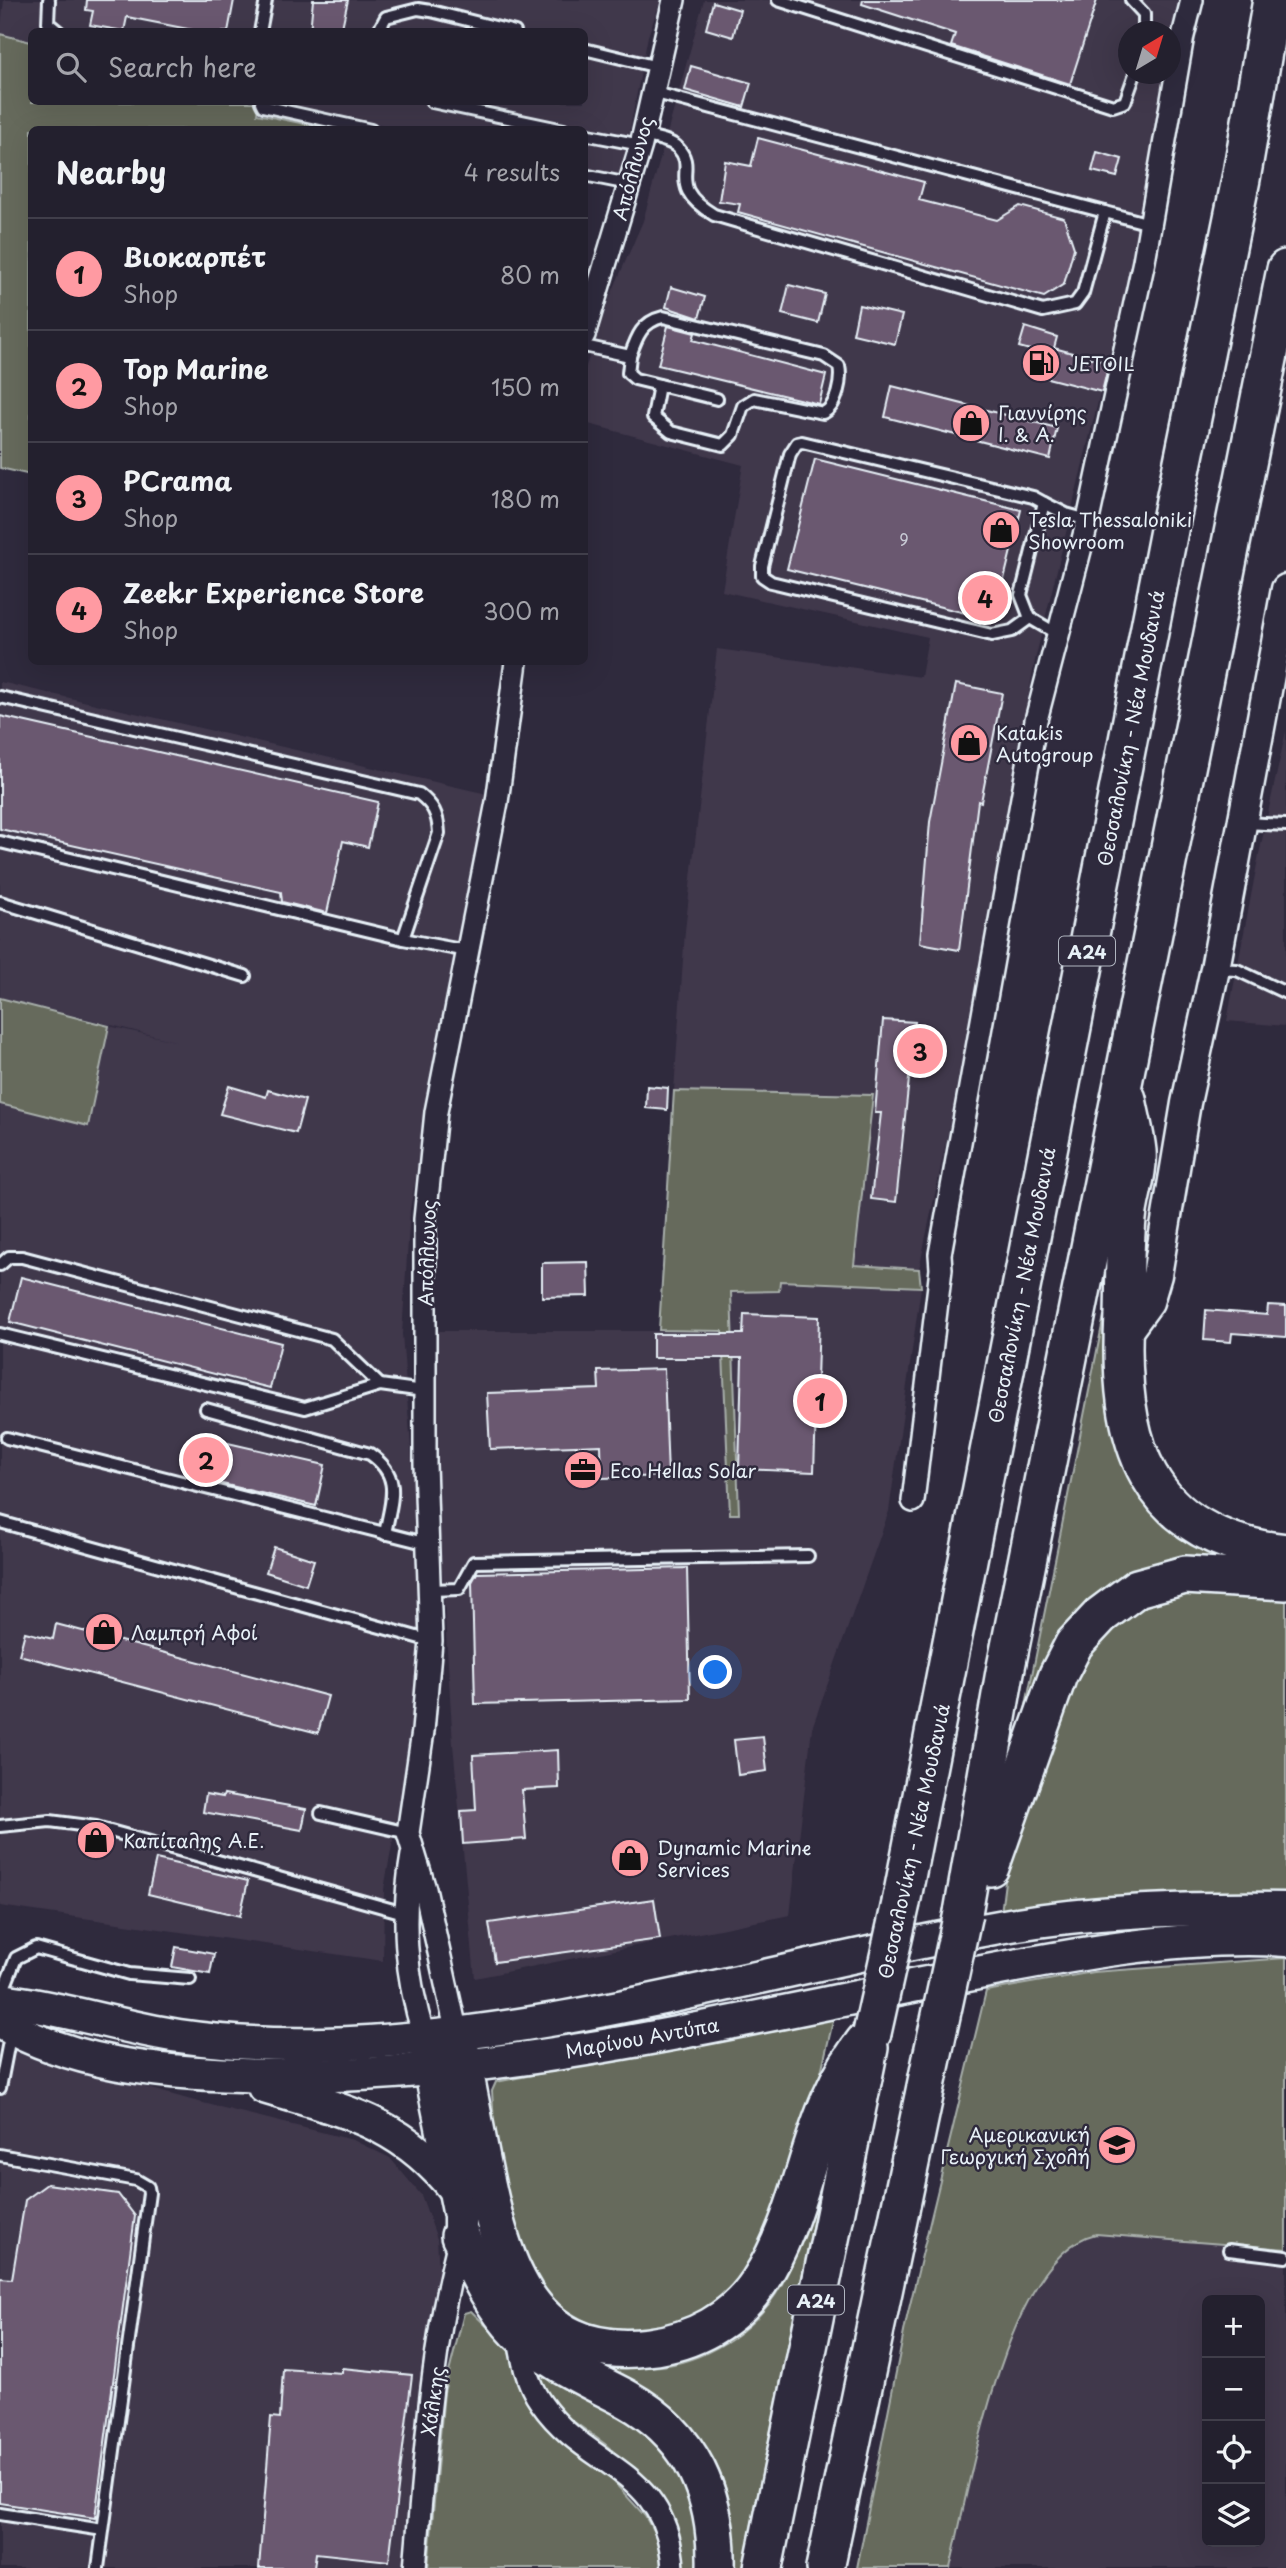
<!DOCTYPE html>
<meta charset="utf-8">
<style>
body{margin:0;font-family:"Playpen Sans",sans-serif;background:#2f2d3a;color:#f1f3f6}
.controls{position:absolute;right:21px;bottom:21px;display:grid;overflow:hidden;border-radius:10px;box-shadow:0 7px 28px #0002}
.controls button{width:63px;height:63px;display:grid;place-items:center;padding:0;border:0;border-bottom:2px solid #403e4a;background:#23202e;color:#f1f3f6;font:35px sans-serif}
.compass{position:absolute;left:1118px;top:21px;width:63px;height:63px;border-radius:50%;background:#23202e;box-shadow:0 7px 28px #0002;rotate:38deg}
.you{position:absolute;left:716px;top:1673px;width:24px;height:24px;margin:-18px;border:5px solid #fff;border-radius:50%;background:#1a73e8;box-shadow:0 0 0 10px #1a73e833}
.badge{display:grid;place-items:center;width:46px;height:46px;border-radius:50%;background:#ff9aa2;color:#111;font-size:23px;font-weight:700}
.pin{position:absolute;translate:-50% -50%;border:4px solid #fff;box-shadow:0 2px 7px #0006}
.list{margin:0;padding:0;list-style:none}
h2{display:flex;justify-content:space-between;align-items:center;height:91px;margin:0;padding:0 28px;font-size:30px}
h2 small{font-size:23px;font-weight:400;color:#a3a3aa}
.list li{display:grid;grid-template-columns:46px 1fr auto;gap:21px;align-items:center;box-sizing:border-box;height:112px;padding:0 28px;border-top:2px solid #403e4a}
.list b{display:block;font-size:26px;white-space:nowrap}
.list p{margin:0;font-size:23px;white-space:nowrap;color:#a3a3aa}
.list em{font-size:23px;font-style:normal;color:#a3a3aa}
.icon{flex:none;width:38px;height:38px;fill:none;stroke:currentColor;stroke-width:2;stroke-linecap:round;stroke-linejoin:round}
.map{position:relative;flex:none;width:1286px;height:2568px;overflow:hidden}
.search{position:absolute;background:#23202e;box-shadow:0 7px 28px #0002;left:28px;top:28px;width:560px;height:77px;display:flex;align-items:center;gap:18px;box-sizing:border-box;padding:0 24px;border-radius:10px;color:#a3a3aa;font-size:26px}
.panel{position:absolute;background:#23202e;box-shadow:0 7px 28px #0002;left:28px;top:126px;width:560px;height:539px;border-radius:10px}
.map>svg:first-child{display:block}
</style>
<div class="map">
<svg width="1286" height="2568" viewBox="0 0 1286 2568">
<rect width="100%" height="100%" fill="#2f2a3d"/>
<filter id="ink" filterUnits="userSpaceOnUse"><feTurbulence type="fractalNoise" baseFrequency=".0143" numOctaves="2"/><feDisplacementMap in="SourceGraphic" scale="14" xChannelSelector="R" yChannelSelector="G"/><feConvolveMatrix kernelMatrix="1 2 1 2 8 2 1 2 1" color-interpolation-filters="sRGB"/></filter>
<g filter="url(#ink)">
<g fill="#41384c" fill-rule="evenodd">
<path d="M 4,0 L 661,0 L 648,36 L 621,175 L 585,167 L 584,130 L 403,129 L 267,102 L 584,102 L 584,32 L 32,32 L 31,42 L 0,34 Z"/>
<path d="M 704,0 L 1192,0 L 1150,224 L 1111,348 L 1035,660 L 949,1128 L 919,1269 L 854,1265 L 873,1095 L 674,1091 L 685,931 L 717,649 L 921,677 L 928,637 L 722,591 L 743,465 L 585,423 L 585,369 L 610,297 L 643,221 ZM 1128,32 L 1170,32 L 1170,74 L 1128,74 Z"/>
<path d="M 0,682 L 487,794 L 410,1209 L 402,1334 L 421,1575 L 416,1686 L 402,1790 L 384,1889 L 383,1961 L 0,1906 L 0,1104 L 88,1126 L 109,1026 L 179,1042 L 0,997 Z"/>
<path d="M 1286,731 L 1286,1026 L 1227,1021 L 1259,854 Z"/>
<path d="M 780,1281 L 921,1287 L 889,1511 L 812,1728 L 790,1915 L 475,1978 L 453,1744 L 439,1521 L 434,1331 L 722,1331 L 730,1514 L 739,1514 L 731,1292 L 779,1291 Z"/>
<path d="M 1286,1958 L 1286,2568 L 857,2568 L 907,2317 L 986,1991 L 1093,1972 ZM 1207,2300 L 1260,2300 L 1260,2542 L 1207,2542 Z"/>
<path d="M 0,2046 L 191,2100 L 353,2140 L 390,2158 L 421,2195 L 437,2239 L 440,2287 L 406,2568 L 0,2568 Z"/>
</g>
<g fill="#666a5c" stroke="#a7aeaa" stroke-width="2">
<path d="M 0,34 L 31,42 L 32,102 L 259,102 L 257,114 L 329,129 L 32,130 L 31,475 L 0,468 Z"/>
<path d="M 0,998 L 109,1026 L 88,1126 L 0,1104 Z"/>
<path d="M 674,1091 L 873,1095 L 854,1265 L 919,1269 L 921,1287 L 780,1281 L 779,1291 L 731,1292 L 739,1514 L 730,1514 L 722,1331 L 659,1330 Z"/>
<path d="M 1111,1281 L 1123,1457 L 1275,1564 L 1157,1573 L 1020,1735 Z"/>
<path d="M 1181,1591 L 1286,1592 L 1286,1895 L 1001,1913 L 1007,1866 L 1019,1815 L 1091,1645 L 1133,1611 Z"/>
<path d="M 1286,1958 L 1286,2249 L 1096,2234 C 1006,2255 969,2489 950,2568 L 857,2568 L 907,2317 L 986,1991 L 1093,1972 Z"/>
<path d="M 834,2017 L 805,2140 L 770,2240 L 715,2309 L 680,2323 L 646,2331 L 604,2332 L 562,2308 L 538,2288 L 516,2244 L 496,2156 L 492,2091 L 496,2082 Z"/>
<path d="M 822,2178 L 743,2568 L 732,2568 C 744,2430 659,2403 558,2345 C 581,2354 604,2363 630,2366 C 690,2373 753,2336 782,2284 C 800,2252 810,2212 822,2178 Z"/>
<path d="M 471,2311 L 507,2346 L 517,2376 L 551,2432 L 602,2469 L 645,2516 L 659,2541 L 665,2568 L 428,2568 L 444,2392 L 464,2313 Z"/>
<path d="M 530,2364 L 640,2427 L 683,2465 L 705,2568 L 681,2568 L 672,2524 L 652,2486 L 605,2444 L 552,2406 Z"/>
</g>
<g fill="#6b586f" stroke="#e8f1f8" stroke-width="2">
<path d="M 87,0 L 234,0 L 228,32 L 203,32 L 127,17 L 124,31 L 90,25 L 93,11 L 86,10 Z"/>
<path d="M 313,0 L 348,0 L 341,32 L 310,32 Z"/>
<path d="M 863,0 L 1097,0 L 1070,84 L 951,46 L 955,34 L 862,4 Z"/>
<path d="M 713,2 L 740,10 L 733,37 L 706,29 Z"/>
<path d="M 691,66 L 751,83 L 744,107 L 685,90 Z"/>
<path d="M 758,138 L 924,182 L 919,200 L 997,220 L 1020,206 L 1064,218 L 1074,248 L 1064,284 L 1044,297 L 738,212 L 740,204 L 719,201 L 725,161 L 751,166 Z"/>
<path d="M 1097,152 L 1122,159 L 1117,177 L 1092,171 Z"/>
<path d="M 789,285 L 825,294 L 818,323 L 782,314 Z"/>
<path d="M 671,287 L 705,297 L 699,318 L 666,307 Z"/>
<path d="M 859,305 L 902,315 L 895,344 L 853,334 Z"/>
<path d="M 668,326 L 695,333 L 693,340 L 826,375 L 819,404 L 658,365 Z"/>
<path d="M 1025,327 L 1057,337 L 1054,348 L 1109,363 L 1102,392 L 1024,372 L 1030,350 L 1019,347 Z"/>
<path d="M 892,386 L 1057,428 L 1050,459 L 885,417 Z"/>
<path d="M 815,459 L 1021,510 L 994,620 L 787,569 Z"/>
<path d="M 956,684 L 1002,693 L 981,802 L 978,801 L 959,950 L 920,943 L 930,822 Z"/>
<path d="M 0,716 L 378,802 L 368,847 L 343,841 L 327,913 L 282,902 L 281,892 L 0,829 Z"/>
<path d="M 883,1020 L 915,1022 L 896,1202 L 871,1199 L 881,1113 L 875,1113 Z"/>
<path d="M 229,1086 L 266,1097 L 268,1090 L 305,1100 L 296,1133 L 220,1114 Z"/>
<path d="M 647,1086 L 668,1088 L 667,1110 L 646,1108 Z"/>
<path d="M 588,1262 L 589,1296 L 542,1297 L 542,1263 Z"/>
<path d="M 21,1277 L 281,1343 L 270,1388 L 10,1322 Z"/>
<path d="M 1268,1305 L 1286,1306 L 1286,1337 L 1232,1333 L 1231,1342 L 1204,1340 L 1206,1310 L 1267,1315 Z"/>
<path d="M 744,1314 L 819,1317 L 814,1472 L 739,1469 L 742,1358 L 653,1358 L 653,1334 L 743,1334 Z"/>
<path d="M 664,1369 L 668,1476 L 602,1478 L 601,1445 L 490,1449 L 487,1393 L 599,1389 L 598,1371 Z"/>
<path d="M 206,1438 L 325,1465 L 316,1506 L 197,1478 Z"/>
<path d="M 274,1547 L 314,1560 L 306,1585 L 266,1572 Z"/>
<path d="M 687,1568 L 690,1699 L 475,1704 L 472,1582 L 477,1573 Z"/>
<path d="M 56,1624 L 328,1696 L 318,1733 L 19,1655 L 25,1632 L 53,1639 Z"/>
<path d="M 763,1737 L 767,1771 L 738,1775 L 734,1740 Z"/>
<path d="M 558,1750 L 559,1788 L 522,1790 L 526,1839 L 463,1844 L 461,1811 L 476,1810 L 473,1755 Z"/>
<path d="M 206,1794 L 223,1797 L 224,1794 L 306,1809 L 302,1830 L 203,1812 Z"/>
<path d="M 156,1859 L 248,1881 L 240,1916 L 148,1894 Z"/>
<path d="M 654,1899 L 660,1939 L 495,1962 L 489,1923 Z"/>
<path d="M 176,1947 L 214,1954 L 210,1974 L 172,1967 Z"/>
<path d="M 47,2184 L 118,2194 L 135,2216 L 95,2518 L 0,2503 L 0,2278 L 12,2279 L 25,2200 Z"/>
<path d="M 342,2368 L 412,2375 L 389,2561 L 316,2553 L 314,2568 L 259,2568 L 271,2417 L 280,2418 L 283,2369 L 342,2373 Z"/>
</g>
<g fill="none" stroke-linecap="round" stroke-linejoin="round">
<g stroke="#e8f1f8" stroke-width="16">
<g id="service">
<path d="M 49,0 L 48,23 L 59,32"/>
<path d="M 778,0 L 1113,106 L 1125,102 L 1135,74"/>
<path d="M 1131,0 L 1144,14 L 1144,32"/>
<path d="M 260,32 L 266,0"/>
<path d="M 378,32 L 386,17 L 418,9 L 431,11 L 515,32"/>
<path d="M 584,49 L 658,67"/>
<path d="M 652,92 L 1150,224"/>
<path d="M 261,102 L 263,106 L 371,130"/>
<path d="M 432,102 L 564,130"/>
<path d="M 584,134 L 641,145"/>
<path d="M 643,135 C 653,138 671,140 678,148 C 699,170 664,185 714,215 L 1043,311 L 1075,304 L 1083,293 L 1105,212"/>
<path d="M 584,175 L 629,184"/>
<path d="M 584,346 L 630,356 L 628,373 L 635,379 L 717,399"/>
<path d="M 630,356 C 637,336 642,322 663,317 L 824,356 L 839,366 C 842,380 837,407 823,413 L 754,399 L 743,406 L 733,435 L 723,445 L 671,432 L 653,417 L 659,385"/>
<path d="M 1030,618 L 1012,631 L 992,635 L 771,582 L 762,576 L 762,566 L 790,454 L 797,443 L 802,442 L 1033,497 L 1044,503"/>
<path d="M 1059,635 L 1030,618 L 1021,595 L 1044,503 L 1066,514 L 1088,520"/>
<path d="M 0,697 L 419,794 C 433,805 438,814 439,833 L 403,939"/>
<path d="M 1245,823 L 1286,825"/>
<path d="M 0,842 L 403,939 L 467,951"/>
<path d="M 0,902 L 245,976"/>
<path d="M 1215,969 L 1237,970 L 1286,993"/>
<path d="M 0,1265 L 9,1257 L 22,1257 L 332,1339 L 380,1385"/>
<path d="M 0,1334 L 305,1408 L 380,1385 L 424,1391"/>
<path d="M 206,1409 L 370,1454 C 403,1477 391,1500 385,1534"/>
<path d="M 7,1438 L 428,1544"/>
<path d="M 0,1522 L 431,1641"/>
<path d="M 431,1590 L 459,1589 L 474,1562 L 808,1556"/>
<path d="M 321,1813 L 408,1833"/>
<path d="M 0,1826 L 50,1821 L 96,1827 L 404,1913"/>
<path d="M 1,1996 L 16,1958 L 36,1948 L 129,1974 L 190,1979"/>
<path d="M 0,2088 L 11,2031"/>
<path d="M 0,2155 L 136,2180 L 148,2187 L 149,2193 L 98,2568"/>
<path d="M 1229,2250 L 1286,2257"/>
<path d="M 0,2514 L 103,2530"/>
</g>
</g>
<g stroke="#e8f1f8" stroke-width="26">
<g id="minor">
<path d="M 584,335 L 641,145 L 674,0"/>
<path d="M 913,1501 L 941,1269 L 940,1254 L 1036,720 L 1088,520 L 1144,261 L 1183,36 L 1192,0"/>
<path d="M 412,1855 C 401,1918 405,1975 424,2036"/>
<path d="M 457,2034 L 425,1889 L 408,1833 L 423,1731 L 431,1641 L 425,1464 L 425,1219 L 436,1112 L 497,802 L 516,662"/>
<path d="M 518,2333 C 522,2358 526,2382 541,2403 C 587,2470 667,2467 673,2568"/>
<path d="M 415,2568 C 425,2458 431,2344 460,2238"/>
</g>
</g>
<g stroke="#e8f1f8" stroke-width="33">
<path id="tertiary" d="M 1122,1339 L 1149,1302 L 1157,1275 L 1186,1103 L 1215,969 L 1286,589"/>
</g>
<g stroke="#e8f1f8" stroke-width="37">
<g id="secondary">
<path d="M 0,2000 C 61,2007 119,2027 179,2036 C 226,2043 276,2045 323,2044 C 553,2038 774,1967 999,1927 C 1093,1910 1190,1908 1286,1909"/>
<path d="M 0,2022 C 71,2064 160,2073 241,2075 C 471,2084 698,2028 922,1984 C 1040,1961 1165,1933 1286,1940"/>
<path d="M 427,2052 L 460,2216 L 460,2236"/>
<path d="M 264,2087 C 344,2111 401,2121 455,2190"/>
</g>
</g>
<g stroke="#e8f1f8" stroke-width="42">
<g id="trunk">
<path d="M 1127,1099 C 1130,1116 1135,1133 1137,1151 C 1139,1172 1129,1197 1127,1219 C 1124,1251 1125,1283 1124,1315 C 1117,1439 1143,1538 1286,1553"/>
<path d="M 990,1867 L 1058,1675 L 1074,1644 L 1101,1615 L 1137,1588 L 1185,1575 L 1286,1581"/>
<path d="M 901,1903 L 1170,525 L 1241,179 L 1272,0"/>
<path d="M 963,1913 L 1005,1672 L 1286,269"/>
<path d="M 457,2034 C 465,2075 473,2117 481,2159 C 500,2254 524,2362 648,2347 C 693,2342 734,2320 759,2282 C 811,2202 805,2109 872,2033"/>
<path d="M 460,2236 C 476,2270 492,2305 518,2332 C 549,2362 589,2379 627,2399 C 692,2435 718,2496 716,2568"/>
<path d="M 763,2568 L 869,2048"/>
<path d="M 825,2568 L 933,2053"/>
</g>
</g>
<use href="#service" stroke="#2f2a3d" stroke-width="10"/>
<use href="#minor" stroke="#2f2a3d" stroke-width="21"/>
<use href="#tertiary" stroke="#2f2a3d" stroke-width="28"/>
<use href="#secondary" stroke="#2f2a3d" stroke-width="32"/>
<use href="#trunk" stroke="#2f2a3d" stroke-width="37"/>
<g stroke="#e8f1f8" stroke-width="42" stroke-linecap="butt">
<g id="trunk-bridge">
<path d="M 872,2033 L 901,1903"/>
<path d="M 933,2053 L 963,1913"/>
</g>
</g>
<use href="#trunk-bridge" stroke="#2f2a3d" stroke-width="37"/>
</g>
</g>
<defs>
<g id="fuel-disc" transform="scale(2.0125)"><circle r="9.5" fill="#ff9aa2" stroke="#2f2a3d"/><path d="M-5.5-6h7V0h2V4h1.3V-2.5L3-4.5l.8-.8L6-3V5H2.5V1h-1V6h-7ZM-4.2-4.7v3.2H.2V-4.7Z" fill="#111"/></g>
<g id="shop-disc" transform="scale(2.0125)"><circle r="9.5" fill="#ff9aa2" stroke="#2f2a3d"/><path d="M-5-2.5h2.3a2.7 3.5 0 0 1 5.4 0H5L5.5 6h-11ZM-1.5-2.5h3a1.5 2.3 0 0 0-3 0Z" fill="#111"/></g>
<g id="office-disc" transform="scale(2.0125)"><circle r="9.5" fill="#ff9aa2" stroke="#2f2a3d"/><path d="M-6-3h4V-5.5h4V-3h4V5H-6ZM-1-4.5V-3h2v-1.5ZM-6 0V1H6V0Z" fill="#111"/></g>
<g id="university-disc" transform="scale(2.0125)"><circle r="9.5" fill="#ff9aa2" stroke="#2f2a3d"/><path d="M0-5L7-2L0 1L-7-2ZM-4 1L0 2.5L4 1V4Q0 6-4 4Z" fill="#111"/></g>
</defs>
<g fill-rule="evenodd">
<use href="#fuel-disc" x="1041" y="363"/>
<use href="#shop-disc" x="971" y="423"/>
<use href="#shop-disc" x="1001" y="530"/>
<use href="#shop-disc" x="969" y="743"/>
<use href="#office-disc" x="583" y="1470"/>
<use href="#shop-disc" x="104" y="1632"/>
<use href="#shop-disc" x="96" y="1840"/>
<use href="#shop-disc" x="630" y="1858"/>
<use href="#university-disc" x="1117" y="2145"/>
</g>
<g text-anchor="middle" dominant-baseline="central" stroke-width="5" stroke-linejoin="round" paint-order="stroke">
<g font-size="16" fill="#c9cbd6">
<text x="904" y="539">9</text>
</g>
<g fill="#2f2a3d" stroke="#b0b5c0" stroke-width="2">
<rect x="1059" y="936.5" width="56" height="29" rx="5"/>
<rect x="788" y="2285.5" width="56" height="29" rx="5"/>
</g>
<g font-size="18" font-weight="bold" fill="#e8f1f8">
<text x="1087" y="951">Α24</text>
<text x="816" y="2300">Α24</text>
</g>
<g font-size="19" fill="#e8f1f8" stroke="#2f2a3d">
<text transform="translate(632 168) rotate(-75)">Απόλλωνος</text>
<text transform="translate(1130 728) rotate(-79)">Θεσσαλονίκη - Νέα Μουδανιά</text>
<text transform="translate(426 1253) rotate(-88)">Απόλλωνος</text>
<text transform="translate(1021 1285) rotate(-79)">Θεσσαλονίκη - Νέα Μουδανιά</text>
<text transform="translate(913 1841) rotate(-78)">Θεσσαλονίκη - Νέα Μουδανιά</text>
<text transform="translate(642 2037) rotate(-10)">Μαρίνου Αντύπα</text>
<text transform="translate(432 2401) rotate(-82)">Χάλκης</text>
</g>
<g font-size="19" fill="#e8f1f8" stroke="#2f2a3d" text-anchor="start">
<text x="1068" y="363">JETOIL</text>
<text x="998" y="412">Γιαννίρης<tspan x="998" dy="22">Ι. &amp; Α.</tspan></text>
<text x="1028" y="519">Tesla Thessaloniki<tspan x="1028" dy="22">Showroom</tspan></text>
<text x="996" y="732">Katakis<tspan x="996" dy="22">Autogroup</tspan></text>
<text x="610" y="1470">Eco Hellas Solar</text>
<text x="131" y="1632">Λαμπρή Αφοί</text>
<text x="123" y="1840">Καπίταλης Α.Ε.</text>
<text x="657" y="1847">Dynamic Marine<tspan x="657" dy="22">Services</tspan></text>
<text x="1090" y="2134" text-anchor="end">Αμερικανική<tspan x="1090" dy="22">Γεωργική Σχολή</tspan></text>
</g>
</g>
</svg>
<div class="controls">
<button>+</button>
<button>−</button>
<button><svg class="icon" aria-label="locate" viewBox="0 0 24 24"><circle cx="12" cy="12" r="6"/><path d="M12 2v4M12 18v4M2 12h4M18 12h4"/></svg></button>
<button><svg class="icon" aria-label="layers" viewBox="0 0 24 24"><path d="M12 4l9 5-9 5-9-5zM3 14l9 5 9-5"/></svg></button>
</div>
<svg class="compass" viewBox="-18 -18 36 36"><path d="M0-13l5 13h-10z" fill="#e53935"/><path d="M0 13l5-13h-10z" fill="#a3a3aa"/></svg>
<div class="you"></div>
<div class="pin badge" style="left:820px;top:1401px">1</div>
<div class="pin badge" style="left:206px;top:1460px">2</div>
<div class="pin badge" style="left:920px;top:1051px">3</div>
<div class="pin badge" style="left:985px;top:598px">4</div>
<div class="search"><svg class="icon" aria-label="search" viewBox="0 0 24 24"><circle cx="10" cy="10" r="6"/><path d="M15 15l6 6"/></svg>Search here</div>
<section class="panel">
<h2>Nearby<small>4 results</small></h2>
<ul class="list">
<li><span class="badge">1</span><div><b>Βιοκαρπέτ</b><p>Shop</p></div><em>80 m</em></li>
<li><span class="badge">2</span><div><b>Top Marine</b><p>Shop</p></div><em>150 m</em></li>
<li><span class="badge">3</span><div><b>PCrama</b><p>Shop</p></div><em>180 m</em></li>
<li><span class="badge">4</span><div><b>Zeekr Experience Store</b><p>Shop</p></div><em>300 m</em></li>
</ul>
</section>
</div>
